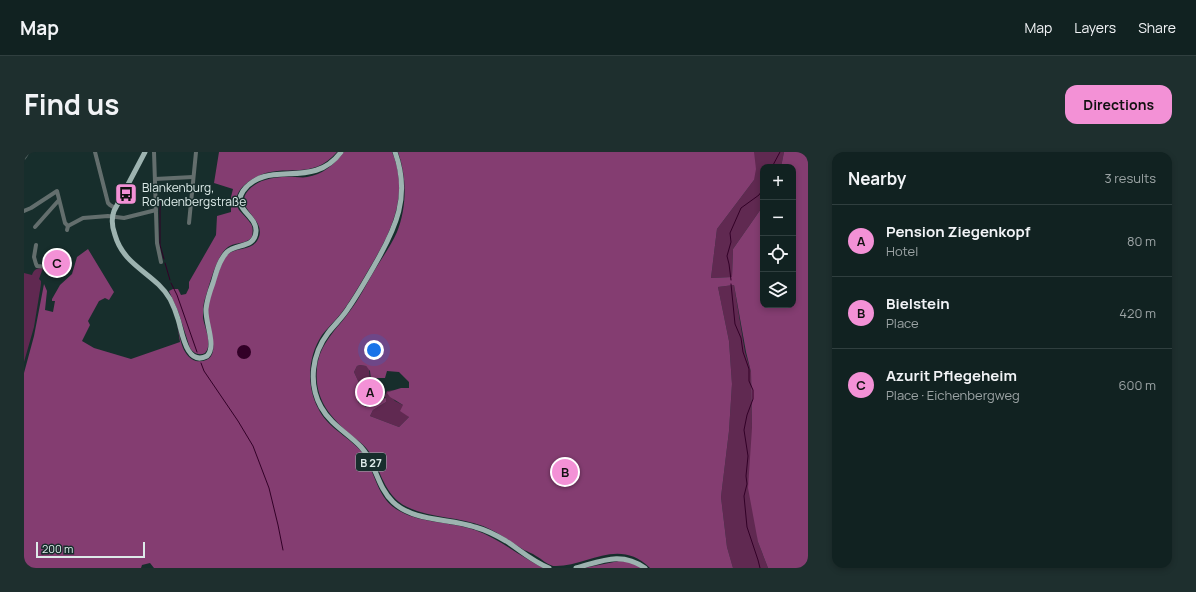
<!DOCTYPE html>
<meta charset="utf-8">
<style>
body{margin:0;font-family:Manrope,sans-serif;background:#1e2f2e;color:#f1f3f6}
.controls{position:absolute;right:12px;top:12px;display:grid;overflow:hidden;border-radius:8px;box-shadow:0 2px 6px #0003}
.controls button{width:36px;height:36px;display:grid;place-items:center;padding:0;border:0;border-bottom:1px solid #303f3f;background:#112221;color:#f1f3f6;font:20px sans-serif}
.scale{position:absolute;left:12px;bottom:10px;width:109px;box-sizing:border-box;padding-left:4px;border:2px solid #ddebe9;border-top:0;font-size:11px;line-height:14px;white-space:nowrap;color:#ddebe9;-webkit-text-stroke:3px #172e2c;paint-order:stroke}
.you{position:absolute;left:350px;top:198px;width:14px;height:14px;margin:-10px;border:3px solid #fff;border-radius:50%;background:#1a73e8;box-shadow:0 0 0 6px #1a73e833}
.badge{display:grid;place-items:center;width:26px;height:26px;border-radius:50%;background:#f391d6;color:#111;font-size:13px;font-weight:700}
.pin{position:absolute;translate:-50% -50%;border:2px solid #fff;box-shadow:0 1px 4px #0006}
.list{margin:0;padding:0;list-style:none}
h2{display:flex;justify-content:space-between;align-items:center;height:52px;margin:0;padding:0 16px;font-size:17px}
h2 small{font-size:13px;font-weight:400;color:#9ca4a5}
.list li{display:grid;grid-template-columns:26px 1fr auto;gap:12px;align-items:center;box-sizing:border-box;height:72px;padding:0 16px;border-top:1px solid #303f3f}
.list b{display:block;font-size:15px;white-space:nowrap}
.list p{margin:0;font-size:13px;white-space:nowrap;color:#9ca4a5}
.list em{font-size:13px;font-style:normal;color:#9ca4a5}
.icon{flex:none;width:22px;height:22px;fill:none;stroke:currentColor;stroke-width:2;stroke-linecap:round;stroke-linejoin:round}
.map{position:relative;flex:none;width:784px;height:416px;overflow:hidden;border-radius:12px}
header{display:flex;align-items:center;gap:24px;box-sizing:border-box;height:56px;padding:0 20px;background:#112221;border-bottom:1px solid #303f3f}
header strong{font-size:19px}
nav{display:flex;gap:22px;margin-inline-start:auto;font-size:14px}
.intro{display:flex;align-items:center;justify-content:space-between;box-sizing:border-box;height:96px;padding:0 24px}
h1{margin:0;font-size:28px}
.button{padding:10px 18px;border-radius:12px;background:#f391d6;color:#111;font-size:14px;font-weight:700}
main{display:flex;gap:24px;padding:0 24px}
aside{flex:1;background:#112221;border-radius:12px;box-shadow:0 2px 6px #0003}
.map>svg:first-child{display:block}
</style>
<header>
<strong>Map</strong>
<nav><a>Map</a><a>Layers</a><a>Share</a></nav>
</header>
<div class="intro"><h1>Find us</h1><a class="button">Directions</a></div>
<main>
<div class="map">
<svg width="784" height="416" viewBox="0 0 784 416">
<rect width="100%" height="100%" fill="#172e2c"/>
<g fill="#602951">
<path d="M 730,0 L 760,0 L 757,15 L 739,15 L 739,54 L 709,97 L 708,125 L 687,126 L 693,77 L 730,28 Z"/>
<path d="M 19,116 L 15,127 L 17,129 L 17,132 L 10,175 L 0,210 L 0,121 L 8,123 C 10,117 13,116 19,116 Z"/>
<path d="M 710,133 L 721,200 L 727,220 L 728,276 L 734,390 L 744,416 L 709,416 L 703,395 L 697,345 L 705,279 L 708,232 L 705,189 L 694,135 Z"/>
<path d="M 336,213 L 342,214 L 345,217 L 346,227 L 342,228 L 336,233 L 330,220 L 333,214 Z"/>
<path d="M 371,238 L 364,240 L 371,249 L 379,253 L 385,265 L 375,275 L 346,264 L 349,258 L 362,250 L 362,246 L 360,245 L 363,239 Z"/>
</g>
<g fill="#843d71" fill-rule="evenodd">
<path d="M 195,0 L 313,0 C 287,30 261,10 232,25 C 220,31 206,44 215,58 C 219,63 224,67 227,72 C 229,75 229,80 228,84 C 225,92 211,90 204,95 C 192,103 185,135 180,150 C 179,155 179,161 179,166 C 181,177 189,192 181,201 C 175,204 169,201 166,196 L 154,159 L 145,139 L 149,137 L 154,137 L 157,143 L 162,142 L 165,136 L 165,130 L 192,83 L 193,64 L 207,60 L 207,45 L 209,37 L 190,31 Z"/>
<path d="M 320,0 L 368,0 C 386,43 367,80 345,117 C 338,129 331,141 323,153 C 316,164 306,173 298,183 C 284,204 282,233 294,256 C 303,275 322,283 336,298 C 351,316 351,343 372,357 C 395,372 425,369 451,378 C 476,387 495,404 519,416 L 130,416 L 126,411 L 118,413 L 117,416 L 0,416 L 0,221 L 10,184 L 20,132 L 23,139 L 21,158 L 29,160 L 31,149 L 28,149 L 28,147 L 36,133 L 48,122 L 53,105 L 64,97 L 90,140 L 85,148 L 81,146 L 75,149 L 64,169 L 66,173 L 58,189 L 70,196 L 107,207 L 156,190 L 153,171 C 156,184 157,204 172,209 C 202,212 184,176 184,160 C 183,148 190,133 194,122 C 196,116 199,108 203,103 C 212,95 226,99 233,89 C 246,68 210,58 223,40 C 233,26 256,24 271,25 C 275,25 279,26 283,25 C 298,23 311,12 320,0 Z"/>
<path d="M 374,0 L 730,0 L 732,17 L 730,28 L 693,77 L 687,126 L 708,125 L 709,97 L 739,54 L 739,153 L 769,153 L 769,15 L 757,15 L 760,0 L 784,0 L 784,416 L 744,416 L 734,390 L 724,336 L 728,276 L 727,220 L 722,200 L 710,133 L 694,135 L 705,189 L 708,232 L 705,279 L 697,345 L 703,395 L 709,416 L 626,416 C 594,384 561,416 529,414 C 522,412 518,407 512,404 C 508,401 504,400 500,398 C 486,389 474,380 459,374 C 433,364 396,366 375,350 C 359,337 356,317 346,301 C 341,293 333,288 326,282 C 305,264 290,246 293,216 C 295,192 313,177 326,159 C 335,147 342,133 349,121 C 357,107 367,94 373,80 C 383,55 383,25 374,0 ZM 336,213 L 342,214 L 346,219 L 347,228 L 354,226 L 361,226 L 363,219 L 375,220 L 385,230 L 385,236 L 377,236 L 364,240 L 363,241 L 366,245 L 379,253 L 376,259 L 385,265 L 375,275 L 346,264 L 349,258 L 362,250 L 362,246 L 358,247 L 358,249 L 350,252 L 350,253 L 342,255 L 334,250 L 335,246 L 332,235 L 336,233 L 330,220 L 333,214 Z"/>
<path d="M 595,409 L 605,410 L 618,416 L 560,416 Z"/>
</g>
<circle fill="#320027" cx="220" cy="200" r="7"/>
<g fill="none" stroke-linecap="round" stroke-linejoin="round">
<g stroke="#320027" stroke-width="1">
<path d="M 748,15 L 756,0"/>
<path d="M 136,48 L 136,93 L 140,107"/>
<path d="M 141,111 L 146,128"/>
<path d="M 707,128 L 705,112 L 703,104 L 707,90 L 706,81 L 717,56 L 735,43 L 739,37"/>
<path d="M 147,131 L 153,143 L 173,200"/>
<path d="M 707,132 L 711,172 L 717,186 L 719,200 L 725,217 L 725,229 L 729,238 L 729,247 L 723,263 L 720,278 L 724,304 L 722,324 L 723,332 L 720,344 L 723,375 L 734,408 L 736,416"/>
<path d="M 177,211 L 180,219 L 214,269 L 229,294 L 245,336 L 254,373 L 259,398"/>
</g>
<g stroke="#636e6d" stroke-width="4">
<path d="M 71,0 L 84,51 L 86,53 L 91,56"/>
<path d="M 130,0 L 133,91 L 137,110"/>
<path d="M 0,6 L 4,0"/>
<path d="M 131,27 L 169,25"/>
<path d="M 0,59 L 7,56 L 33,39 L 41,71 L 44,74"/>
<path d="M 165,71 L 172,0"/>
<path d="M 11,75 L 35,48"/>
<path d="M 43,78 L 44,74 L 59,66 L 84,64 L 100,66 L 132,58"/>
<path d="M 12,93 L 10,105 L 12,112 L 13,114 L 24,115"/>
</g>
<g stroke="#9db3b0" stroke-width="5">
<path d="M 121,0 L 90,59 C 87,67 88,75 91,83 C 100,115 131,121 146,147 C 149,153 152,160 154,167 C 158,179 162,215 183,204 C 193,194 181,171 182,157 C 183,148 186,139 189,131 C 192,121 195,108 203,100 C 212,91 231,97 232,79 C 233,63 207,57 219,39 C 243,6 289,39 317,0"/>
<path d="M 371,0 C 387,44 372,76 350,114 C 342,128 334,142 325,155 C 319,165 311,172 304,181 C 288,202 284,231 297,255 C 307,273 324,281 337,295 C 352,311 353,335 369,350 C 390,370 425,366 451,375 C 462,378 472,383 482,389 C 496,398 509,410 525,416"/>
<path d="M 552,416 C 578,409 597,399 621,416"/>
</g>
</g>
<defs>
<g id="bus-square" transform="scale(1.15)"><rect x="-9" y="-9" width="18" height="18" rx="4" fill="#f391d6" stroke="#172e2c"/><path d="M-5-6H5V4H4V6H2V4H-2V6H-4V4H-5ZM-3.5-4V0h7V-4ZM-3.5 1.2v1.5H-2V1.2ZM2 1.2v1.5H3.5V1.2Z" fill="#111"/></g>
</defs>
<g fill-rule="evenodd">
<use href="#bus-square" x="102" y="42"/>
</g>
<g text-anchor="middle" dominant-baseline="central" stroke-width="3" stroke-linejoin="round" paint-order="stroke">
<rect fill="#172e2c" stroke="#a2b2b0" stroke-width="1" x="332" y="301" width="30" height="18" rx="3"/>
<g font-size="11" font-weight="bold" fill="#ddebe9">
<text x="347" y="310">B 27</text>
</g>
<g font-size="12" fill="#ddebe9" stroke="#172e2c" text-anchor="start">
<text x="118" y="35">Blankenburg,<tspan x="118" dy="14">Rohdenbergstraße</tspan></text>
</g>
</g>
</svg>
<div class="controls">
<button>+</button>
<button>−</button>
<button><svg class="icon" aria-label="locate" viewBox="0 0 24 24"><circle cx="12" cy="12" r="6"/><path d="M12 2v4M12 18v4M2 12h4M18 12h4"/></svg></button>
<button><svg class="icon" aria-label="layers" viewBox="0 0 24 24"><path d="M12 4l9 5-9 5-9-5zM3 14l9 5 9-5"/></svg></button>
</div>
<div class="scale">200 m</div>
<div class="you"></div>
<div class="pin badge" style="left:346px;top:240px">A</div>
<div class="pin badge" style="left:541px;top:320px">B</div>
<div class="pin badge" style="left:33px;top:111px">C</div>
</div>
<aside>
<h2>Nearby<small>3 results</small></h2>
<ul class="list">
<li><span class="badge">A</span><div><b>Pension Ziegenkopf</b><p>Hotel</p></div><em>80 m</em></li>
<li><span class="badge">B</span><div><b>Bielstein</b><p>Place</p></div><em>420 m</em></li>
<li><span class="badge">C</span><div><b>Azurit Pflegeheim</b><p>Place · Eichenbergweg</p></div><em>600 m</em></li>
</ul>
</aside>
</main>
